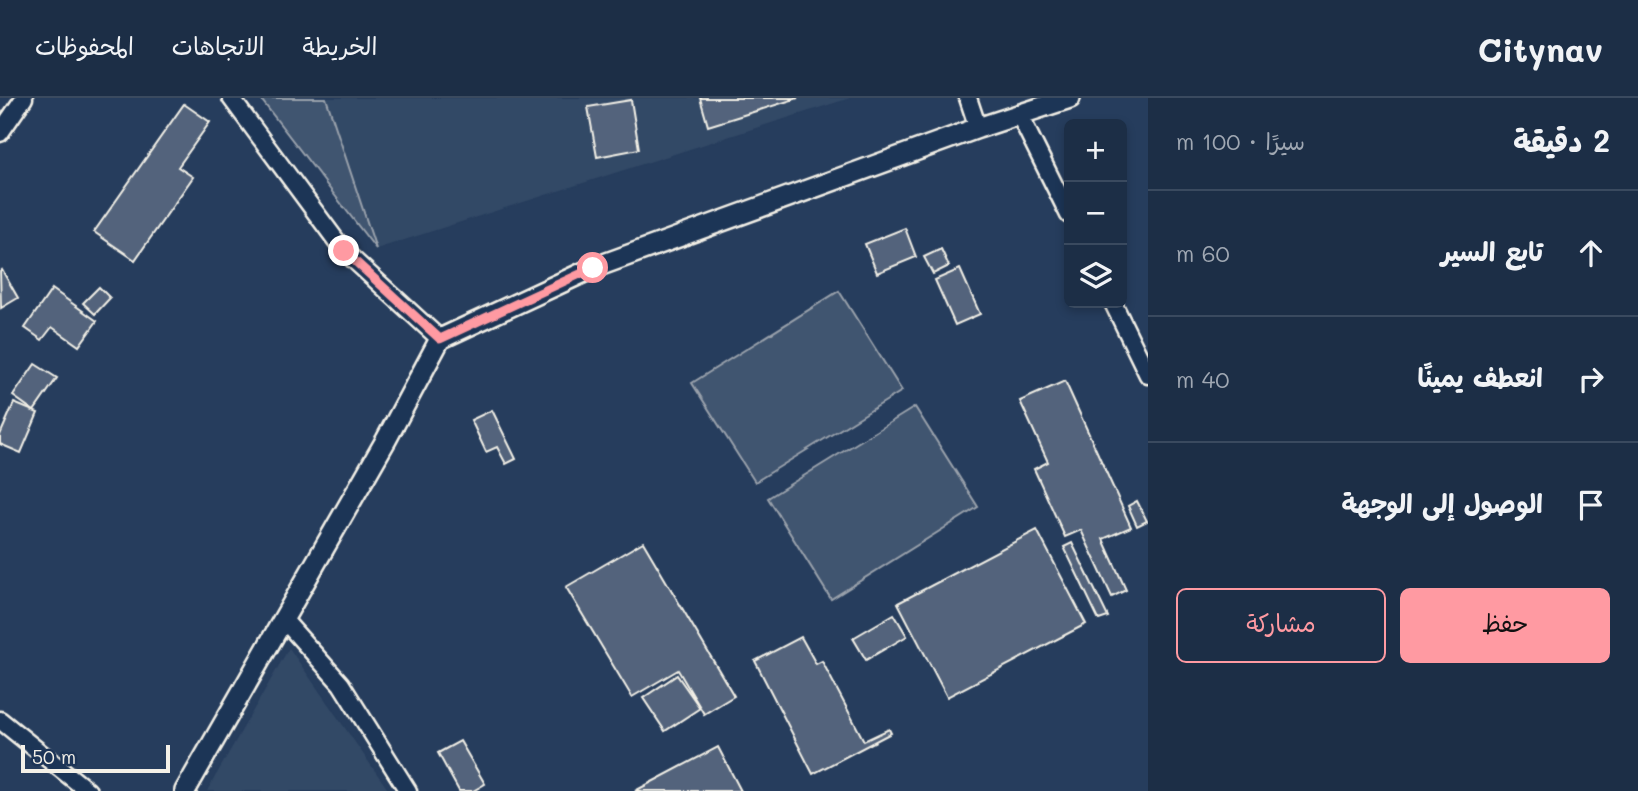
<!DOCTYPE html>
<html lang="ar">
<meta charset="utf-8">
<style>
body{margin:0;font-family:Mali,"Playpen Sans Arabic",sans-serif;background:#25364d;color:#f1f3f6;direction:rtl}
.controls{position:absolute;right:21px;top:21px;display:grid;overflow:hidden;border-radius:10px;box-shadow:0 4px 10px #0003}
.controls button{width:63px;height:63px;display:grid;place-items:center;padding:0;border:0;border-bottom:2px solid #3a4a5f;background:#1c2e46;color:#f1f3f6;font:35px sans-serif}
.scale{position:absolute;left:21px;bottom:18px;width:149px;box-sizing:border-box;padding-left:7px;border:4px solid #f4f1e8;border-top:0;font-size:19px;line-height:24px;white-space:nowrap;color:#f4f1e8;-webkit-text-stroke:5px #1d3557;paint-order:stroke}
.stop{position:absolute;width:21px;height:21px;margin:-16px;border:5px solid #ff9aa2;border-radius:50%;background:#fff}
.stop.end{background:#ff9aa2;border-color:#fff;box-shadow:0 2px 7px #0008}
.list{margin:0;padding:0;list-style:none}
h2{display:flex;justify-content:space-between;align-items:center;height:91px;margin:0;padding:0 28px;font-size:30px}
h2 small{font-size:23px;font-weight:400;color:#a0a8b3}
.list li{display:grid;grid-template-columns:46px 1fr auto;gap:21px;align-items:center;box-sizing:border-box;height:126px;padding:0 28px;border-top:2px solid #3a4a5f}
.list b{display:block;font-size:26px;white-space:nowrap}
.list em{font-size:23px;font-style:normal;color:#a0a8b3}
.actions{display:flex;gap:14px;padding:21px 28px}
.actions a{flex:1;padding:16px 0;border:2px solid #ff9aa2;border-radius:10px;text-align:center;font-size:24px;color:#ff9aa2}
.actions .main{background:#ff9aa2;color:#111}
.icon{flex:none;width:38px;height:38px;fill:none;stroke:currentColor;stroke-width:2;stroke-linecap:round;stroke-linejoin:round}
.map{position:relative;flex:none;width:1148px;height:693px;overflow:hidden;direction:ltr}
header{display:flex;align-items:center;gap:42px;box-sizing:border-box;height:98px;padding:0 35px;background:#1c2e46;border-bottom:2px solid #3a4a5f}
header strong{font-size:33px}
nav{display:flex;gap:38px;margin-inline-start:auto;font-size:24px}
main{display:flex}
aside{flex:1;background:#1c2e46}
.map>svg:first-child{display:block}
</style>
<header>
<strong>Citynav</strong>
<nav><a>الخريطة</a><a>الاتجاهات</a><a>المحفوظات</a></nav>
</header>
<main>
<aside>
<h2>2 دقيقة<small>سيرًا · 100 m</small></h2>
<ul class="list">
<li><svg class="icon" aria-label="ahead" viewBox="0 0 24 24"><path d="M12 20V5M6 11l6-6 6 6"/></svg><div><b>تابع السير</b></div><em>60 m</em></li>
<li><svg class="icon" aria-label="right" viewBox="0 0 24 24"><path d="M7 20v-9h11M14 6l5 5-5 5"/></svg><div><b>انعطف يمينًا</b></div><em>40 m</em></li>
<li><svg class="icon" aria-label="arrive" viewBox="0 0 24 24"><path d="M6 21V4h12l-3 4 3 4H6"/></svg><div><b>الوصول إلى الوجهة</b></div></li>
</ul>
<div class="actions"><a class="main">حفظ</a><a>مشاركة</a></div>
</aside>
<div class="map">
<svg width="1148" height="693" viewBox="0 0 1148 693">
<rect width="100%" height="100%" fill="#263d5d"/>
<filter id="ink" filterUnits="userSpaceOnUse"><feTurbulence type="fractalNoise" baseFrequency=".0143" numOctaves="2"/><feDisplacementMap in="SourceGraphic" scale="14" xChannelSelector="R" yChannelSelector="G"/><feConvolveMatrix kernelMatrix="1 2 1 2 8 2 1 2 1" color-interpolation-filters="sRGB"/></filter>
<g filter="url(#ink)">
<g fill="#334966">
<path d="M 326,0 L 850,0 L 376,151 Z"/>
<path d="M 289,550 L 389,693 L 207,693 Z"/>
</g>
<g fill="#40546f" stroke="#9aa2ac" stroke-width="2">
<path d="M 260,0 L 326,0 L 376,151 Z"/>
<path d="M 839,193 L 902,293 L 755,384 L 692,285 Z"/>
<path d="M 915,309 L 978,409 L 831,501 L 768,400 Z"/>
</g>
<g fill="#52647b" stroke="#f4f1e8" stroke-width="2">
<path d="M 700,0 L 798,0 L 708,28 Z"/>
<path d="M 631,2 L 639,51 L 597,59 L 588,9 Z"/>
<path d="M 184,6 L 210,24 L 178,69 L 193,79 L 135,162 L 94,134 Z"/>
<path d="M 905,130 L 916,159 L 877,175 L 865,146 Z"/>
<path d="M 941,151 L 949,168 L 933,176 L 924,159 Z"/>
<path d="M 960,171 L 980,216 L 955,227 L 935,182 Z"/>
<path d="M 2,172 L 18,200 L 1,210 L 0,174 Z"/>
<path d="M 99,189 L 110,200 L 95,216 L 83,205 Z"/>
<path d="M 52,191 L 97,223 L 79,248 L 52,229 L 42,242 L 25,230 Z"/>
<path d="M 35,266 L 57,280 L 34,313 L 13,298 Z"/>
<path d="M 1065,283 L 1131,429 L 1103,441 L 1126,492 L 1112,499 L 1081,432 L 1065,439 L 1034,371 L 1048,364 L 1020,303 Z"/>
<path d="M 14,305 L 38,315 L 21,355 L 0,346 L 0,337 Z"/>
<path d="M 492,312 L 516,361 L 506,366 L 497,349 L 486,354 L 471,322 Z"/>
<path d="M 1137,403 L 1147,423 L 1137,428 L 1128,408 Z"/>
<path d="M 1037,432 L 1086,526 L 947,599 L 898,505 Z"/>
<path d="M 643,444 L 734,598 L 704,616 L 678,572 L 632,599 L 566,489 Z"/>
<path d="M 1072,445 L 1108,519 L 1099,522 L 1064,449 Z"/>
<path d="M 894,516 L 907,538 L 866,562 L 853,540 Z"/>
<path d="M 801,539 L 816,566 L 822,563 L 864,643 L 889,631 L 891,635 L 813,676 L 755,563 Z"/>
<path d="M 677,577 L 700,610 L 665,633 L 643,600 Z"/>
<path d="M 460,643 L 485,686 L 473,693 L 459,693 L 438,655 Z"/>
<path d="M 718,649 L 741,693 L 635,693 Z"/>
</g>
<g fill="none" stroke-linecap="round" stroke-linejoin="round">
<g stroke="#f4f1e8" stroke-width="21">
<g id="minor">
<path d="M 231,0 L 344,153 L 440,241"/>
<path d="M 968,0 L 978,30"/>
<path d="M 1019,16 L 1069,117"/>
<path d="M 0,35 L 24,0"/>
<path d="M 1113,205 L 1148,277"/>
<path d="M 284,522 L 341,586 L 408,693"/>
<path d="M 0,622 L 88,693"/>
</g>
</g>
<g stroke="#f4f1e8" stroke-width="24">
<path id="tertiary" d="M 185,693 L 386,342 L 440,241 L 593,170 L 978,30 L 1070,0"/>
</g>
<use href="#minor" stroke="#1d3557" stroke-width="16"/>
<use href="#tertiary" stroke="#1d3557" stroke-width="19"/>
</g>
</g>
<g fill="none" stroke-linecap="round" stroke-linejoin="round" filter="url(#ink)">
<path stroke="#ff9aa2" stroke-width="9" d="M 344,153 L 440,241 L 593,170"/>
</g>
</svg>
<div class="controls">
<button>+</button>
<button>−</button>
<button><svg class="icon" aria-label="layers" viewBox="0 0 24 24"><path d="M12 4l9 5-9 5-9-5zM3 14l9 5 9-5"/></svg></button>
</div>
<div class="scale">50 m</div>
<div class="stop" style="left:593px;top:170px"></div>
<div class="stop end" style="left:344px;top:153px"></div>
</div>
</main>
